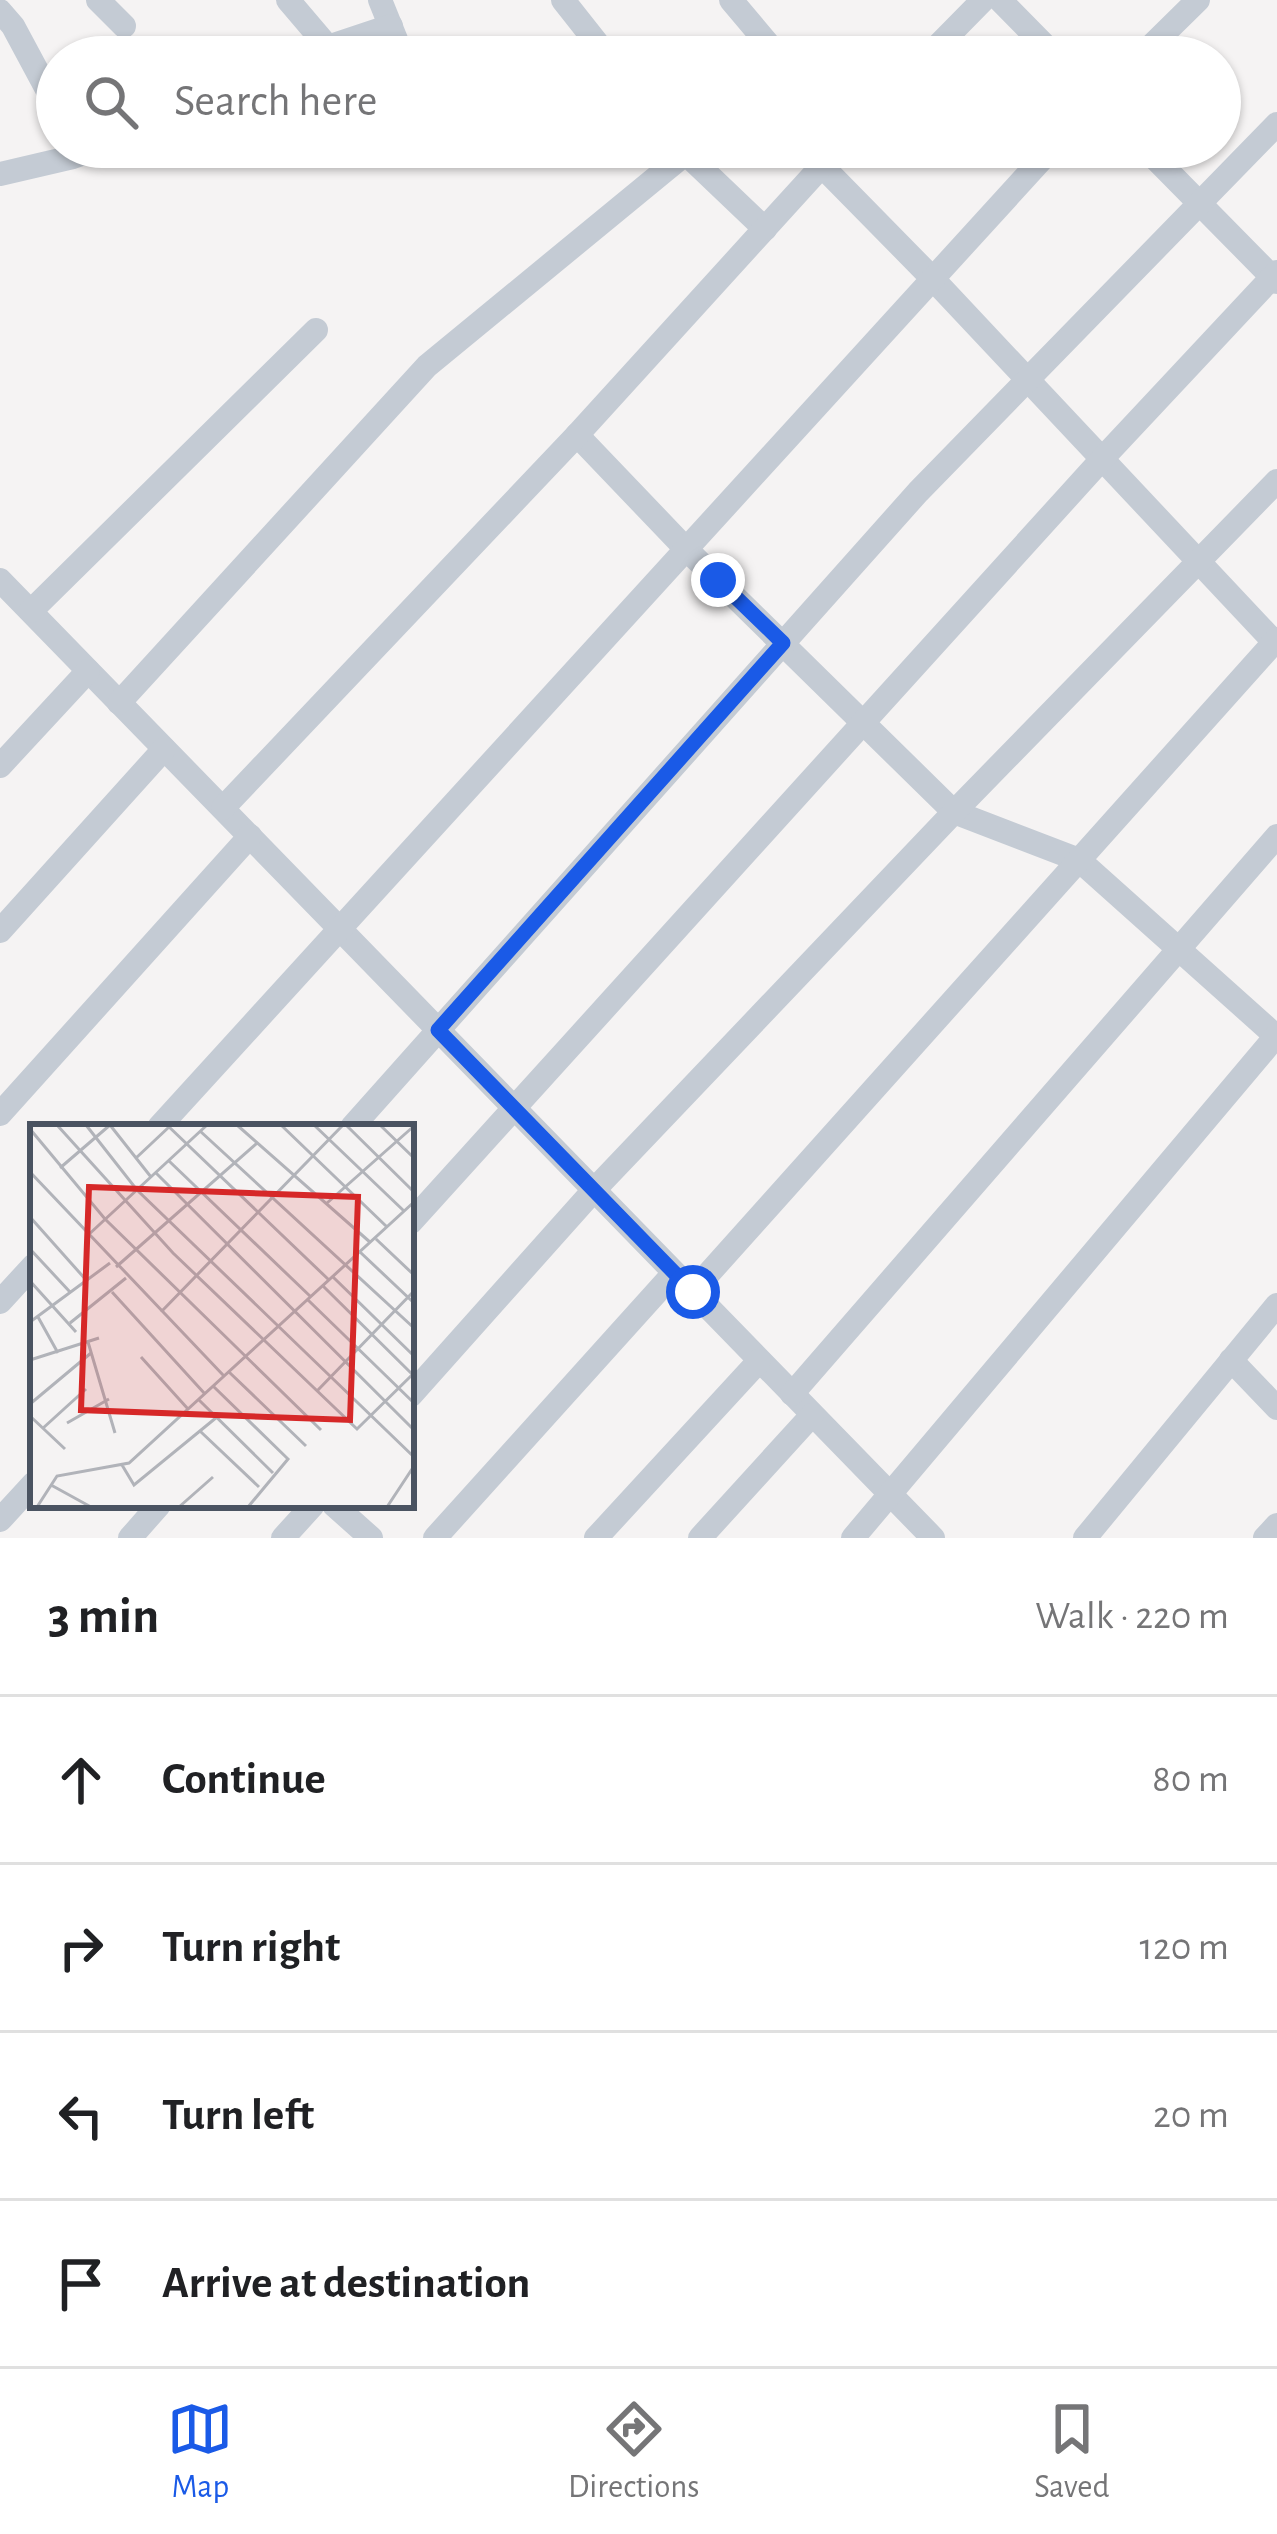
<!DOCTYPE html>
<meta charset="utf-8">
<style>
body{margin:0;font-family:"Alegreya Sans",sans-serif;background:#f6f6f6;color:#202124}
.stop{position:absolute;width:36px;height:36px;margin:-27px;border:9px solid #1a5ae7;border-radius:50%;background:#fff}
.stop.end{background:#1a5ae7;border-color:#fff;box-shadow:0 3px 12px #0008}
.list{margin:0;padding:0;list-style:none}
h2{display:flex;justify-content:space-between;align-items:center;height:156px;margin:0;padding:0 48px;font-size:51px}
h2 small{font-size:39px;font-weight:400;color:#757577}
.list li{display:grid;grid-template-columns:78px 1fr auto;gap:36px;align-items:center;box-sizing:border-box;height:168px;padding:0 48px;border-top:3px solid #e0e0e0}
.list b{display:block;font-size:45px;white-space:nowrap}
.list em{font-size:39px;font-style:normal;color:#757577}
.icon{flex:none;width:66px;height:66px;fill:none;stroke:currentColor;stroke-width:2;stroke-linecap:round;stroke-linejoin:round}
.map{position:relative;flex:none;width:1277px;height:1538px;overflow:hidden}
.search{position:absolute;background:#fff;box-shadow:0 3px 9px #0004;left:36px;right:36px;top:36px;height:132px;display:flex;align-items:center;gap:30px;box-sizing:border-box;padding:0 42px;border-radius:66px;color:#757577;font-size:45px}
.sheet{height:828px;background:#fff}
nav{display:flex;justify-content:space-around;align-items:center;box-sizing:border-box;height:168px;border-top:3px solid #e0e0e0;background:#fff;font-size:33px;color:#757577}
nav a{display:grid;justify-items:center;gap:6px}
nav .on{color:#1a5ae7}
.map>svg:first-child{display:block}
</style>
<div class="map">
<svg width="1277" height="1538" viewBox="0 0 1277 1538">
<rect width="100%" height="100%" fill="#f5f3f3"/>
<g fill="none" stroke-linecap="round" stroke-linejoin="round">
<g stroke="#c4cbd4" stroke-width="24">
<path d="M 98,0 L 124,26"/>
<path d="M 288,0 L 328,47"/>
<path d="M 380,0 L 403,57"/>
<path d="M 563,0 L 608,57"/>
<path d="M 731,0 L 779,57"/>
<path d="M 1000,0 L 1056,57"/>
<path d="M 0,11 L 13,26 L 57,108"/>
<path d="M 309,57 L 328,47 L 391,26"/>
<path d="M 927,57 L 983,0"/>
<path d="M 1140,57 L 1198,0"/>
<path d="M 679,147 L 765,229"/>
<path d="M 1144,147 L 1277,282"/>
<path d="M 822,166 L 933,279 L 1277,645"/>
<path d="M 0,174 L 73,157 L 101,147"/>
<path d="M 577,435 L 686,549 L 954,812 L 1079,860 L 1277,1037"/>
<path d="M 0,580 L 933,1538"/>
<path d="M 31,611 L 316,330"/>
<path d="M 119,703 L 427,366 L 685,154"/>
<path d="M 0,766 L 88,671"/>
<path d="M 223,808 L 577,435 L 839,147"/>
<path d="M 0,931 L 164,749"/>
<path d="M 0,1114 L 250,836"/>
<path d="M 159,1127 L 1053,147"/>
<path d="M 352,1127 L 918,492 L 1277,124"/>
<path d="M 411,1222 L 1102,459 L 1277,272"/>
<path d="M 693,1291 L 1277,639"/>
<path d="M 0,1302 L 33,1266"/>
<path d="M 1231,1360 L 1277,1408"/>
<path d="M 792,1394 L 1277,836"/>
<path d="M 411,1395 L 594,1190 L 954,812 L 1277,481"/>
<path d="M 334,1505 L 371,1538"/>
<path d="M 0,1520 L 33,1484"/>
<path d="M 130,1538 L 159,1505"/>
<path d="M 283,1538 L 313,1505"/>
<path d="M 435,1538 L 674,1273"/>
<path d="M 596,1538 L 759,1361"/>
<path d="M 700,1538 L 812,1415"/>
<path d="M 853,1538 L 1277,1035"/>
<path d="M 1085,1538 L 1277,1305"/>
<path d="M 1265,1538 L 1277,1525"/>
</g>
</g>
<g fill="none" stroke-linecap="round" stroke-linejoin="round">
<path stroke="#1a5ae7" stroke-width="15" d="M 693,1292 L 438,1030 L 783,643 L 718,580"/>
</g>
<g transform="translate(30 1124)">
<rect width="384" height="384" fill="#f5f3f3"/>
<path fill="none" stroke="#b1b3b9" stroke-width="3" d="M 27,1 L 143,129 L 327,305 L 384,249M 56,1 L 107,66 L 384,333M 137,1 L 299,156M 207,1 L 341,119M 251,1 L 356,102M 284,1 L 374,87M 316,1 L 384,68M 350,1 L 384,34M 0,5 L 75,95 L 291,306M 170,7 L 384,204M 106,34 L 139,3M 139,37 L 281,173M 30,44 L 80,1 L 121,53M 0,48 L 194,252M 126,49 L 384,306M 297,79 L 384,2M 0,93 L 57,157M 56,113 L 177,1M 346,115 L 384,151M 0,125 L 40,168M 330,128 L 384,179M 86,143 L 227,19M 303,153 L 384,232M 0,157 L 46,208M 293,162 L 384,252M 82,168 L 175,270M 278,176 L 384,279M 131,188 L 313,1M 8,193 L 28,229M 0,198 L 80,139M 40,199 L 96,154M 58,218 L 85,309M 111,233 L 158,285M 0,236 L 69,214M 199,248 L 276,322M 183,262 L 258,335 L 218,383M 287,267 L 384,167M 169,276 L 243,349M 0,280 L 61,229M 0,292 L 35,325M 37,299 L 79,275M 12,305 L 56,265M 171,308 L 229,363M 92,341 L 104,361 L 187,293M 21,361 L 61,383M 7,383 L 27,352 L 99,339 L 384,78M 149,383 L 183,353M 357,383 L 384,342"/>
<path fill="#d62828" fill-opacity="0.15" stroke="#d62828" stroke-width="6" d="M 59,63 L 328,73 L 320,296 L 51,286 Z"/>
<rect width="384" height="384" fill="none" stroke="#4a5361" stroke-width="6"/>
</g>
</svg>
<div class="stop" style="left:693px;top:1292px"></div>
<div class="stop end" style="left:718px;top:580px"></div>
<div class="search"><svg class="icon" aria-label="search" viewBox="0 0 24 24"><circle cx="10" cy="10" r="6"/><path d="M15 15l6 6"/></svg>Search here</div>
</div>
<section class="sheet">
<h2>3 min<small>Walk · 220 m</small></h2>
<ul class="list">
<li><svg class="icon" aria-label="ahead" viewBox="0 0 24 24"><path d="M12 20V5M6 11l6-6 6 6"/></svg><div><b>Continue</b></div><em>80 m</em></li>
<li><svg class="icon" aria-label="right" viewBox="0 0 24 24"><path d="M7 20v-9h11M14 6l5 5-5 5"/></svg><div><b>Turn right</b></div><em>120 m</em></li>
<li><svg class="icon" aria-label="left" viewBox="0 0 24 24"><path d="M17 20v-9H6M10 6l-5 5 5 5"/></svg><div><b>Turn left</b></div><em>20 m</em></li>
<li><svg class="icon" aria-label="arrive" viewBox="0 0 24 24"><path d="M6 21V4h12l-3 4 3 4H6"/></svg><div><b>Arrive at destination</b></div></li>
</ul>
</section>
<nav>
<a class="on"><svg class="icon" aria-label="map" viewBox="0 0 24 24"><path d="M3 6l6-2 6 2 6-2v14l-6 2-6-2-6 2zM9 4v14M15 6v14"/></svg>Map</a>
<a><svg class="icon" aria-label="directions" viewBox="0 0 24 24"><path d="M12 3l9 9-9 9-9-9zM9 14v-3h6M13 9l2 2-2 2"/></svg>Directions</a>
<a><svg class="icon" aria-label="saved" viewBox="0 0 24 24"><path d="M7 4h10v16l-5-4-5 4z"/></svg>Saved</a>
</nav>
